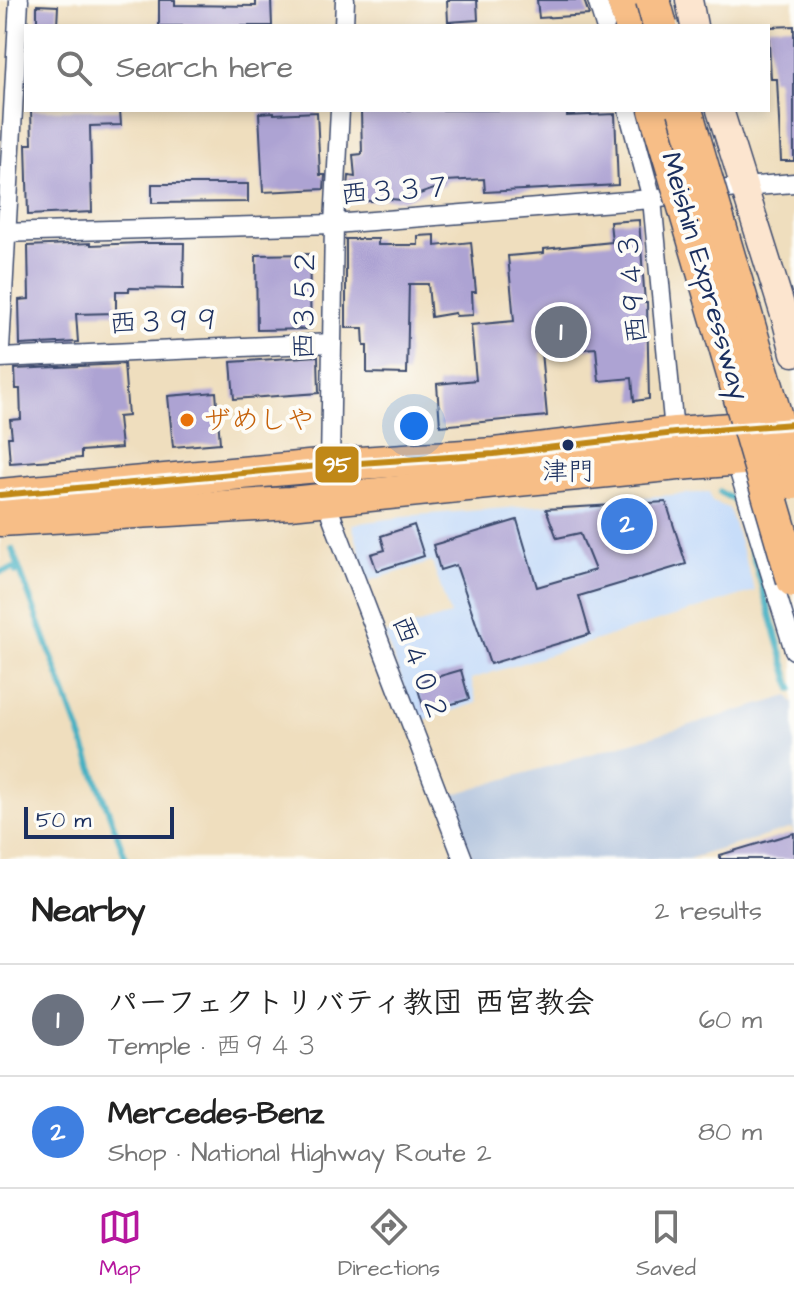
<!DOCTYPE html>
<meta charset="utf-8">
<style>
body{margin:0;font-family:"Architects Daughter","Klee One",sans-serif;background:#f6f6f6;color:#222}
.scale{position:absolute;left:24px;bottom:20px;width:150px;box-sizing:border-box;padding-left:8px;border:4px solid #1b2f5e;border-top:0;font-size:22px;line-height:28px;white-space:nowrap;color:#1b2f5e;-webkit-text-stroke:6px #fdfcf7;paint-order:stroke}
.you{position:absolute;left:414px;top:426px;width:28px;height:28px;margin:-20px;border:6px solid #fff;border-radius:50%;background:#1a73e8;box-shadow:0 0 0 12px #1a73e833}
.badge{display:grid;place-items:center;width:52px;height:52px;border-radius:50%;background:#b5179e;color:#fff;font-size:26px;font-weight:700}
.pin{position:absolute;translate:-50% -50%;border:4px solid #fff;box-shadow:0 2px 8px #0006}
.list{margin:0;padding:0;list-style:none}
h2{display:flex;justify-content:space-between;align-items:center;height:104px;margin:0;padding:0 32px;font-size:34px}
h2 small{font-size:26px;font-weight:400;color:#767676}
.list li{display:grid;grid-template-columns:52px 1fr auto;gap:24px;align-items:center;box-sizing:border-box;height:112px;padding:0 32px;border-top:2px solid #e0e0e0}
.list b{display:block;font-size:30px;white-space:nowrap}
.list p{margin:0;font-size:26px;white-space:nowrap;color:#767676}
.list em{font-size:26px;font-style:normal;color:#767676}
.icon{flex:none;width:44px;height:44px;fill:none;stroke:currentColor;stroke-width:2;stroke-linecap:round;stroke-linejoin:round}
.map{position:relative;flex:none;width:794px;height:859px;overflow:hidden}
.search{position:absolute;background:#fff;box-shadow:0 4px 12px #0003;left:24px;right:24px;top:24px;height:88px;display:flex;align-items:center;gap:20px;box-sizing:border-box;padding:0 28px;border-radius:0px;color:#767676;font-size:30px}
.sheet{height:328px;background:#fff}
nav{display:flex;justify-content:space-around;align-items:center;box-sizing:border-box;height:112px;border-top:2px solid #e0e0e0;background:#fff;font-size:22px;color:#767676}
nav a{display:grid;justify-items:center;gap:4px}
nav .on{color:#b5179e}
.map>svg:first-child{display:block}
</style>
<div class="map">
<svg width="794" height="859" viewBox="0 0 794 859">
<rect width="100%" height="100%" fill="#fdfcf7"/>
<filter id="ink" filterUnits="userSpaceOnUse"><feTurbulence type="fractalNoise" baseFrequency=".0125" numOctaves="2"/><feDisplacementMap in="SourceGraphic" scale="16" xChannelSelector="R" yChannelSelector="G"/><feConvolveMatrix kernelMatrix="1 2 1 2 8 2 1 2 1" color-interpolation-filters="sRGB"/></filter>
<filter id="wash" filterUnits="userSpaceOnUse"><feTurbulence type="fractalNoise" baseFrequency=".006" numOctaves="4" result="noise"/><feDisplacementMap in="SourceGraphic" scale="32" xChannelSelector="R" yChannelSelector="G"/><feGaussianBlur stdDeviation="1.8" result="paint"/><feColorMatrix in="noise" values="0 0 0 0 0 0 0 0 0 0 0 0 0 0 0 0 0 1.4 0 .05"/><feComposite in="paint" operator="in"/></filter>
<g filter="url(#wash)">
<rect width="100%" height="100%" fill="#efdebe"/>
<path fill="#c7ddf9" d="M 709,492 L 712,502 L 729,508 L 755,591 L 471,679 L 477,703 L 418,722 L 384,634 L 450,615 L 432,562 L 368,581 L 352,524 L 417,515 Z"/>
<path fill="#b5c6de" d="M 789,696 L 794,704 L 794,833 L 792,828 L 688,859 L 473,859 L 448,796 Z"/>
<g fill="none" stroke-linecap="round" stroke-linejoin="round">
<g stroke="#45b0c2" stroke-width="6">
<path d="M 720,492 L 737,502 L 792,689"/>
<path d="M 12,549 L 126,859"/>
<path d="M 0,572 L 15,568 L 16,572"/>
</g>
</g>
<g id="blocks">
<g fill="#ada3d3">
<path d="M 159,0 L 175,0 L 175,5 L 256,6 L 256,0 L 271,0 L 272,26 L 159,26 Z"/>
<path d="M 447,0 L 477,0 L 478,20 L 448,22 Z"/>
<path d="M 537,0 L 584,0 L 589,15 L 539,18 Z"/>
<path d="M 37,5 L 58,6 L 57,26 L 37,26 Z"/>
<path d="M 794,26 L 794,161 L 781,161 L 777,79 L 771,79 L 768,27 Z"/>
<path d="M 31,110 L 120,110 L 121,125 L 90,126 L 92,212 L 28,215 L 26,144 L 32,144 Z"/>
<path d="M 361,110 L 567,110 L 567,116 L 615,114 L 618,185 L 485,192 L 484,179 L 445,181 L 446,185 L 402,200 L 379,198 L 379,201 L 347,201 L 349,176 L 355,177 L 353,155 L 362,154 Z"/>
<path d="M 274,112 L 274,114 L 317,112 L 320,175 L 325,175 L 324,189 L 263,192 L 259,113 Z"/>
<path d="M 152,184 L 248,184 L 248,202 L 152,203 Z"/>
<path d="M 639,220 L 645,303 L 647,303 L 649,399 L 634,401 L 632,378 L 599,381 L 596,348 L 541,352 L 547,416 L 440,426 L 437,384 L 476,380 L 471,325 L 514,321 L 508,256 L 544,253 L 544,249 L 612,242 L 610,222 Z"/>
<path d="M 435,235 L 435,246 L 471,242 L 476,292 L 472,292 L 473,315 L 456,316 L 455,313 L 431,317 L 428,284 L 409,284 L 407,374 L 367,373 L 367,346 L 364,346 L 363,328 L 346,328 L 346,239 L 378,239 L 378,245 L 418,245 L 418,236 Z"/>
<path d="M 91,243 L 91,245 L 141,243 L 184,243 L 183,289 L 129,288 L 129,291 L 116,291 L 116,313 L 76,314 L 78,342 L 20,345 L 19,300 L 29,299 L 28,246 Z"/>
<path d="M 309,254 L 311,329 L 257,330 L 256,255 Z"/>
<path d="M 318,356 L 319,393 L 234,399 L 231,362 Z"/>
<path d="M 124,364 L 128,416 L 118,417 L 121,448 L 81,451 L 81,458 L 10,463 L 8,437 L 12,437 L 10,420 L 21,419 L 20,389 L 16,389 L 15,369 Z"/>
<path d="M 216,392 L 220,443 L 173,447 L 168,396 Z"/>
<path d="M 666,502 L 686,564 L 579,596 L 590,634 L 490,664 L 456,565 L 440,570 L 433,545 L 517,520 L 537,587 L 595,570 L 580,533 L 557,538 L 546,509 Z"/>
<path d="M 414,525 L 424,556 L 377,571 L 371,554 L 385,550 L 381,536 Z"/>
<path d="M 461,670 L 469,699 L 425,712 L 416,683 Z"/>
<path d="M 794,833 L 794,859 L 720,859 L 720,855 Z"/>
</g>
</g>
</g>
<g filter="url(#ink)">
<use href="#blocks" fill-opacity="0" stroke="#3b496c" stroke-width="2"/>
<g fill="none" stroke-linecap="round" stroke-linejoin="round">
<g stroke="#3b496c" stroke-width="21">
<g id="minor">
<path d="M 597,0 L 605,26"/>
<path d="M 344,26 L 345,0"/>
<path d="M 340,110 L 334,224 L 330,465 L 327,499 L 331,515 L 463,859"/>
<path d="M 628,110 L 652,199 L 675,442"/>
<path d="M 0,233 L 334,224 L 652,199 L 743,187 L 794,183"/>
<path d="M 0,349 L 19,0"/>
<path d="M 0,358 L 332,343"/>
<path d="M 735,459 L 794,650"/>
</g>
</g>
<g stroke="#3b496c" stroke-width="29">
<g id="secondary">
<path d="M 689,0 L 694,26"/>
<path d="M 720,110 L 785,318 L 794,353"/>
</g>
</g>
<g stroke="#3b496c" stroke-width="35">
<g id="trunk">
<path d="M 0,495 L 330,465 L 494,454 L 675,433 L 774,426"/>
<path d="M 0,520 L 290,503 L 678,464 L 783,456"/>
</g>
</g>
<g stroke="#3b496c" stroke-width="37">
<g id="motorway">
<path d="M 624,0 L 632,26"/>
<path d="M 656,110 L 678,183"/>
</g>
</g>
<use href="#minor" stroke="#fff" stroke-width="18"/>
<use href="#secondary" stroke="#fce5cf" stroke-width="26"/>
<use href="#trunk" stroke="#f7be87" stroke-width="32"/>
<use href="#motorway" stroke="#f7be87" stroke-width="34"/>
<g stroke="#3b496c" stroke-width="37" stroke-linecap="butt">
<g id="motorway-bridge">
<path d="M 653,0 L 660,26"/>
<path d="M 685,110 L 794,482"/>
<path d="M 678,183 L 794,580"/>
</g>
</g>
<use href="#motorway-bridge" stroke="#f7be87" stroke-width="34"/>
<g stroke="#fdfcf7" stroke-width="12">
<path id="bus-1" d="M 0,495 L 330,465 L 494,454 L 675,433 L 794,424"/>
</g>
<use href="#bus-1" stroke="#c08818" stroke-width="6"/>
</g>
</g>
<circle fill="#e8710a" stroke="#fdfcf7" stroke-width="3" cx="187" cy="420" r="8"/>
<circle fill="#1b2f5e" stroke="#fdfcf7" stroke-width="3" cx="568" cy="445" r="7"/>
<g text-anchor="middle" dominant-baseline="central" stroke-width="8" stroke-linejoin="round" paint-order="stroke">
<g font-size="26" fill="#1b2f5e" stroke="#fdfcf7">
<text x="568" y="472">津門</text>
</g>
<g font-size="28" fill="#1b2f5e" stroke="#fdfcf7">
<text transform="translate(396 191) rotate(-4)">西３３７</text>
<text transform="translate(705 276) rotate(74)">Meishin Expressway</text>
<text transform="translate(633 288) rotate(-95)">西９４３</text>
<text transform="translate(305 304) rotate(-89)">西３５２</text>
<text transform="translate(165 322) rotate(-2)">西３９９</text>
<text transform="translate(420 669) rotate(69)">西４０２</text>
</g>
<g font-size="28" fill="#c56008" stroke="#fdfcf7" text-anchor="start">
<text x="203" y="420">ザめしや</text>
</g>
</g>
<rect stroke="#fdfcf7" stroke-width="3" x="314" y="445" width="46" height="39" rx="8" fill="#c08818"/>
<g font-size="22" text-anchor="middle" font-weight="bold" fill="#fff">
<text x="337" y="472">95</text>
</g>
</svg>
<div class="scale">50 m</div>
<div class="you"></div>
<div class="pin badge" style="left:561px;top:332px;background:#6b7280">1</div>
<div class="pin badge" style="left:627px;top:524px;background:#3f7fe0">2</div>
<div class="search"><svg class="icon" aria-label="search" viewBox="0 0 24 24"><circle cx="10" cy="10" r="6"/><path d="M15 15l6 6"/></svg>Search here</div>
</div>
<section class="sheet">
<h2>Nearby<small>2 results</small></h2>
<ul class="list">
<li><span class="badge" style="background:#6b7280">1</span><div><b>パーフェクトリバティ教団 西宮教会</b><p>Temple · 西９４３</p></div><em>60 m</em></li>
<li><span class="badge" style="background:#3f7fe0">2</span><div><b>Mercedes-Benz</b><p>Shop · National Highway Route 2</p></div><em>80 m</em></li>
</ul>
</section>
<nav>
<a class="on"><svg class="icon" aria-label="map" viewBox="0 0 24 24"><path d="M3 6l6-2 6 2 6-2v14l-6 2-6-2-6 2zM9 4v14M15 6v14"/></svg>Map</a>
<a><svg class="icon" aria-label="directions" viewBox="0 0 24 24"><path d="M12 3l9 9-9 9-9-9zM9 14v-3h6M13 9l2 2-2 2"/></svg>Directions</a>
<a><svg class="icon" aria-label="saved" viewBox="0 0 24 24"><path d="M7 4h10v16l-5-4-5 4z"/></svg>Saved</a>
</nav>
